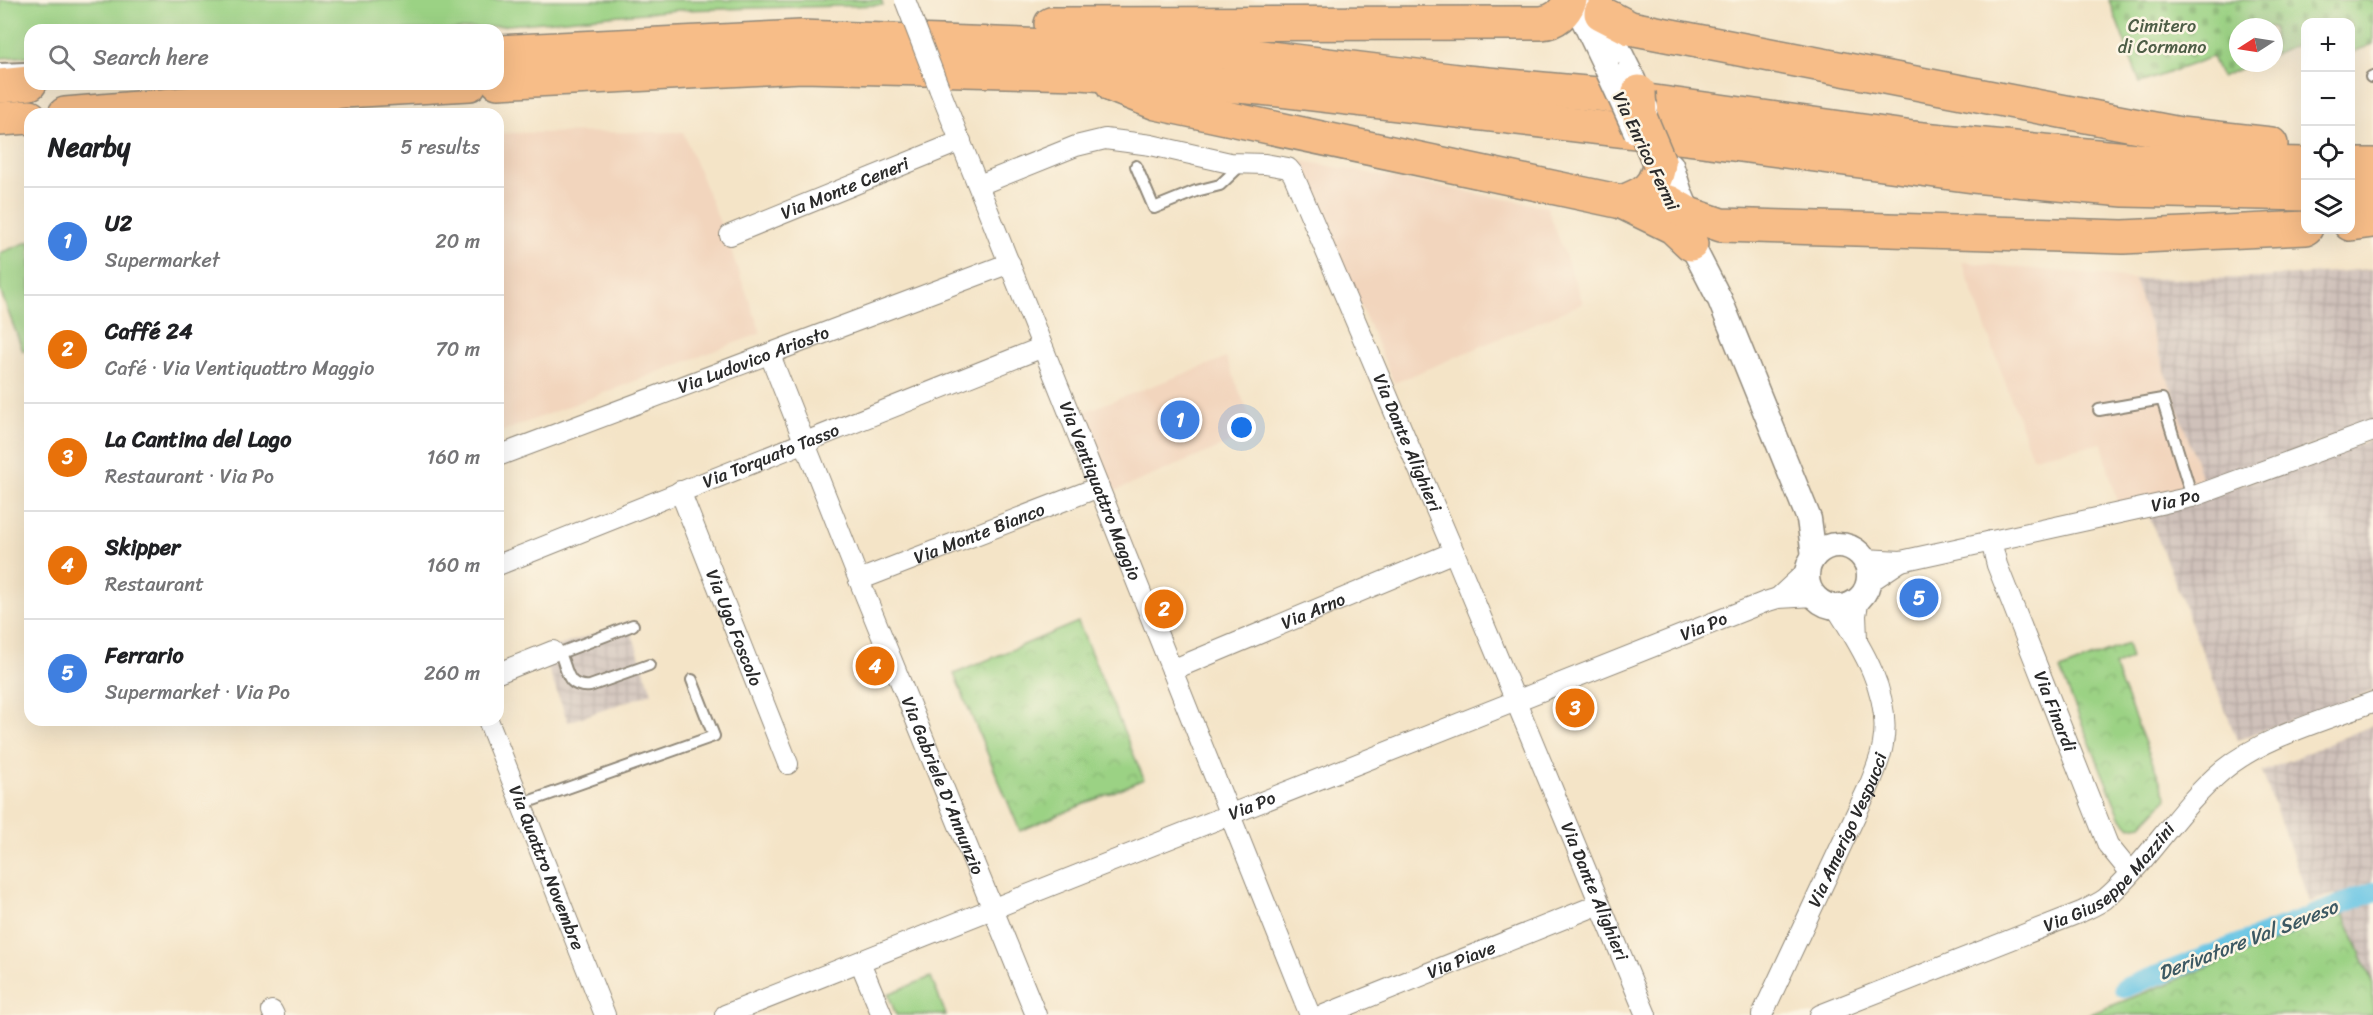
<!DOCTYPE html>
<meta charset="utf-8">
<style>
body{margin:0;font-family:Sriracha,sans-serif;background:#f6f6f6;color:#202124}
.controls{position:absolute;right:18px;top:18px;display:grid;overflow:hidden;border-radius:12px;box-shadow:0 6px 24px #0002}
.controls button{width:54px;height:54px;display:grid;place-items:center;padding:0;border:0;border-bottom:2px solid #e0e0e0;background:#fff;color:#202124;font:30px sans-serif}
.compass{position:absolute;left:2229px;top:18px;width:54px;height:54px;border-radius:50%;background:#fff;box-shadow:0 6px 24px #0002;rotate:258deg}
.you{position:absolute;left:1242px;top:428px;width:21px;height:21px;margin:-15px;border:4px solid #fff;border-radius:50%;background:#1a73e8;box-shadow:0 0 0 9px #1a73e833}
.badge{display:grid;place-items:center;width:39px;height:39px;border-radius:50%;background:#ea580c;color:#fff;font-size:20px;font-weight:700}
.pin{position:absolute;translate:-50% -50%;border:3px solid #fff;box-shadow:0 2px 6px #0006}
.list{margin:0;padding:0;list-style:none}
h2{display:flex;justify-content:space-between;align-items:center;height:78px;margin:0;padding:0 24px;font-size:26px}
h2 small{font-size:20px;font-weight:400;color:#757577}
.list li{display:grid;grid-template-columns:39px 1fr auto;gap:18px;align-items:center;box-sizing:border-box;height:108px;padding:0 24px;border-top:2px solid #e0e0e0}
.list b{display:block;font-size:22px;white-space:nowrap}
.list p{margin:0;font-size:20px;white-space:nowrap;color:#757577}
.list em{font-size:20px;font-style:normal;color:#757577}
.icon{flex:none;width:33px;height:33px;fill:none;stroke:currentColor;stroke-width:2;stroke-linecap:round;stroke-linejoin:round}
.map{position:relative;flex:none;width:2373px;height:1015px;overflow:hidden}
.search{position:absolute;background:#fff;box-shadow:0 6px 24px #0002;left:24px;top:24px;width:480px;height:66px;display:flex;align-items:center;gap:15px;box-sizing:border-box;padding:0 21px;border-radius:18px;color:#757577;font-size:22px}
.panel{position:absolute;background:#fff;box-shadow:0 6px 24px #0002;left:24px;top:108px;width:480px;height:618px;border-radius:18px}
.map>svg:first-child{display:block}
</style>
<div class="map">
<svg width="2373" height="1015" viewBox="0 0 2373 1015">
<defs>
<pattern id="industrial-grid" width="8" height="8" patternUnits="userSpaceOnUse" patternTransform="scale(1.5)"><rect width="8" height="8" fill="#cfc1ba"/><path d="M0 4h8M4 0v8" fill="none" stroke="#b2a6a0"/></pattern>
<pattern id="cemetery-stones" width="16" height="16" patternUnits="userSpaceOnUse" patternTransform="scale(1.5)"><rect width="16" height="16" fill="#9bd284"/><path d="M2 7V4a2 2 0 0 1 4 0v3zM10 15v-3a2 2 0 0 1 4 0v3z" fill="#86b472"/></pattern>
<pattern id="park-crowns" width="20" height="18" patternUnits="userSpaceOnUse" patternTransform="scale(1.5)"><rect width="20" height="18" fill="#9bd284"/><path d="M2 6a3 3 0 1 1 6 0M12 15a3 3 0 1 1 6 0" fill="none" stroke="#86b472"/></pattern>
</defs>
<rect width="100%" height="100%" fill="#fcf5e5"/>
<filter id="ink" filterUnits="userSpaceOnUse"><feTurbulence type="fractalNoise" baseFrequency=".0167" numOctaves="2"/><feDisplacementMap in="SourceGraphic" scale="12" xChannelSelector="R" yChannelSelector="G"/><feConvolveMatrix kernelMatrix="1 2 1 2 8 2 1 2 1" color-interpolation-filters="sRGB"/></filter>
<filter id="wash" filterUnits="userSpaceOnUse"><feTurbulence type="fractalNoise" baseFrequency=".008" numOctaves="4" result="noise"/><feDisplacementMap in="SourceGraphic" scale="24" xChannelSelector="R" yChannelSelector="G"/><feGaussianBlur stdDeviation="1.35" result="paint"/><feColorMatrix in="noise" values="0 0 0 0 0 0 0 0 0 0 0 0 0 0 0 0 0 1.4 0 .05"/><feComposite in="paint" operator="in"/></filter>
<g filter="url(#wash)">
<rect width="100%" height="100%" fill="#f4e4c7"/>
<g fill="#f2d5bd">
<path d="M 683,132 L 727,240 L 761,333 L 498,433 L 498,133 Z"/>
<path d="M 1298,160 L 1547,207 L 1583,303 L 1394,383 Z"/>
<path d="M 1962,262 L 2134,279 L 2204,485 L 2117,503 L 2102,443 L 2032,457 Z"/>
<path d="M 1226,358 L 1256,432 L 1108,494 L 1078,414 Z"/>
</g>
<g fill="url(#industrial-grid)">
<path d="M 2373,269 L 2373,423 L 2204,485 L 2134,279 L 2257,278 Z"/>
<path d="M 2373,439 L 2373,691 L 2237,740 L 2149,516 Z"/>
<path d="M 628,622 L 652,693 L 568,722 L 542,652 Z"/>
<path d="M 2373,725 L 2373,984 L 2335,894 L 2310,902 L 2262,772 Z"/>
</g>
<g fill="#9bd284" stroke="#637e58" stroke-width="1.5">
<path d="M 0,0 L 881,0 L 883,5 L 677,10 L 453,30 L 30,30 L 30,56 L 0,58 Z"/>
<path d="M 30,241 L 30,348 L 23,351 L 0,290 L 0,253 Z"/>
<path d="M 931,977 L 946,1015 L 896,1015 L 888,994 Z"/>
</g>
<path fill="url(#cemetery-stones)" stroke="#637e58" stroke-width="1.5" d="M 2109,0 L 2373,0 L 2373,44 L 2351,53 L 2350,22 L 2306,22 L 2305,41 L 2274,55 L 2274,27 L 2238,27 L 2238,63 L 2254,63 L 2221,77 L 2212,57 L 2140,83 Z"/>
<g fill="url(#park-crowns)" stroke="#637e58" stroke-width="1.5">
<path d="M 1078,622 L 1144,779 L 1020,831 L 954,674 Z"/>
<path d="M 2127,644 L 2131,658 L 2114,666 L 2167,798 L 2142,825 L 2130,827 L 2120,816 L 2060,670 Z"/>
<path d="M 2344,914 L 2373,984 L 2373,1015 L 2088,1015 Z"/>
</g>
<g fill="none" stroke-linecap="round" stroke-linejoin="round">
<path stroke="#66c5e5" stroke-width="20" d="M 2124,988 L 2373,892"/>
</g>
</g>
<g filter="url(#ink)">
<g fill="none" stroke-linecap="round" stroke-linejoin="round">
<g stroke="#908879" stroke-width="14">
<g id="service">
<path d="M 0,69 L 24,68"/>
<path d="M 2371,77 L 2373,76"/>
<path d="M 1136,166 L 1154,208 L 1196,191 L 1220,185 L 1241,165"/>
<path d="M 2099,410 L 2162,399 L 2192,497"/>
<path d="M 553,651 L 560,653 C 568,671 566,688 590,686 L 649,665"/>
<path d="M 560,653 L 633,625"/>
<path d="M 522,804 L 714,736 L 692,680"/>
</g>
</g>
<g stroke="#908879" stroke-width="22">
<g id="minor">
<path id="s1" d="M 939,88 L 1310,1015"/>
<path id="s2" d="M 979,185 L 1076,146 L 1105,139 L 1151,145 L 1230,163 L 1265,164 L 1288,168 L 1293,174 L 1454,552 L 1646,1015"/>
<path id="s3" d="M 730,235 L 961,141"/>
<path id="s4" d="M 770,355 L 859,580 L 1036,1015"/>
<path id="s5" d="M 498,456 L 1010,263"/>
<path id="s6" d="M 680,491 L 788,764"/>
<path id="s7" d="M 1991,541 L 1997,565 L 2108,845 L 2130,872"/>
<path id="s8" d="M 1864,559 L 1901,561 L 2192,497 L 2373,431"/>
<path id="s9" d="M 498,565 L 1043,347"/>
<path id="s10" d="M 859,580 L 1099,487"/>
<path d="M 1868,583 L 1901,561"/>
<path d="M 1778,598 L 1808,570"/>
<path d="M 1857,639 L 1856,615 L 1859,598"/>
<path id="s11" d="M 1172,670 L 1454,552"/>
<path d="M 498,673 L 553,651"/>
<path id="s12" d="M 488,720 L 605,1015"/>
<path d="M 860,962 L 882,1015"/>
<path d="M 272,1011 L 274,1015"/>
<path id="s13" d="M 725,1015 L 1765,602 L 1778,598 L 1815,596"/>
<path id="s14" d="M 1324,1015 L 1600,904"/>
<path id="s15" d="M 1762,1015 L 1870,784 C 1875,771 1881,758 1883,744 C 1892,694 1861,646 1835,606"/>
<path id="s16" d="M 1820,1015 L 2081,912 C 2089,908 2098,904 2105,899 C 2149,861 2178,808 2223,770 C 2263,737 2325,720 2373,702"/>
</g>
</g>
<g stroke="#908879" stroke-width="27">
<g id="tertiary">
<path d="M 1574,0 L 1607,69"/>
<path d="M 1598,8 L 1629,71"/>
<path d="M 1671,165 L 1680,193 L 1691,219"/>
<path d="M 1683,228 L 1720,300 L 1809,519 L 1814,556"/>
<circle cx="1838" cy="576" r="31"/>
</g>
</g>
<g stroke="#908879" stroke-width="36">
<g id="trunk">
<path d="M 1601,13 L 1630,28 L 2180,134 L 2271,144"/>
<path d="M 1051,24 L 1541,23 C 1555,22 1565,13 1570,0"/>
<path d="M 498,52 L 801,37 L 1222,52 L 1466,82 L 1597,94 L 1913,138 L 2148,161 L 2306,164"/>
<path d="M 498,82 L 802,66 L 1081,73 L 1261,88 L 1696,139 L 1973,176 L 2124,190 L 2306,194"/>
<path d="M 0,86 L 30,83"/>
<path d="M 1113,86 L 1156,103 L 1622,202 L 1673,227 L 1691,244"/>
<path d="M 65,114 L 343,91 L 470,84"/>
<path d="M 0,119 L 30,117"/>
<path d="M 2350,165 L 2373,165"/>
<path d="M 2350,194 L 2373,193"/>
<path d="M 1622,202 C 1643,194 1657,188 1659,162"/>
<path d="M 1669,202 L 1689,214 L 1721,225 L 2123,237 L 2306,228"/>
<path d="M 2350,224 L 2373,221"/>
</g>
</g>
<use href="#service" stroke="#fff" stroke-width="10"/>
<use href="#minor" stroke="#fff" stroke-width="20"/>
<use href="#tertiary" stroke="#fff" stroke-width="24"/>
<use href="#trunk" stroke="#f7bd88" stroke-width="33"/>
<g stroke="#908879" stroke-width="22" stroke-linecap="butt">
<path id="minor-bridge" d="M 905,0 L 939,88"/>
</g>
<g stroke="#908879" stroke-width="27" stroke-linecap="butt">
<g id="tertiary-bridge">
<path d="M 1607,69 L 1636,132"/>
<path d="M 1629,71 L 1646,108"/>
</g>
</g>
<g stroke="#908879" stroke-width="36" stroke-linecap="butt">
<path id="trunk-bridge" d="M 1639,92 L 1640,117 L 1659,162"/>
</g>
<use href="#minor-bridge" stroke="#fff" stroke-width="20"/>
<use href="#tertiary-bridge" stroke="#fff" stroke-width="24"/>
<use href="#trunk-bridge" stroke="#f7bd88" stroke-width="33"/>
</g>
</g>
<g text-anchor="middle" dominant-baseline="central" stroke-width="5" stroke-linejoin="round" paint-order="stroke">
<g font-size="18" fill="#4d5d46" stroke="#fcf5e5">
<text x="2162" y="26">Cimitero<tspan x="2162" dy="21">di Cormano</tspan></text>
</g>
<g font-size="18" fill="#2b2b2b" stroke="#fcf5e5">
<text transform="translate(1646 151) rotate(64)">Via Enrico Fermi</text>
<text stroke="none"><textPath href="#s3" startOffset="124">Via Monte Ceneri</textPath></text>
<text stroke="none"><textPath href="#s5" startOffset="273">Via Ludovico Ariosto</textPath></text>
<text stroke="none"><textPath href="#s2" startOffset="620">Via Dante Alighieri</textPath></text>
<text stroke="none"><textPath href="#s9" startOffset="294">Via Torquato Tasso</textPath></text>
<text stroke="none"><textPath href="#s1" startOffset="434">Via Ventiquattro Maggio</textPath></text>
<text stroke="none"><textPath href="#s8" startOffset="318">Via Po</textPath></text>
<text stroke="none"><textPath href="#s10" startOffset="129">Via Monte Bianco</textPath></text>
<text stroke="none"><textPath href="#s11" startOffset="153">Via Arno</textPath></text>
<text stroke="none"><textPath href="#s13" startOffset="1053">Via Po</textPath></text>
<text stroke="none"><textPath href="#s6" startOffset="147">Via Ugo Foscolo</textPath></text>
<text stroke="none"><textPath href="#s7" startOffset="182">Via Finardi</textPath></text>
<text stroke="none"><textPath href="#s4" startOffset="464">Via Gabriele D'Annunzio</textPath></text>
<text stroke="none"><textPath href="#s13" startOffset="567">Via Po</textPath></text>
<text stroke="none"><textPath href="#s15" startOffset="204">Via Amerigo Vespucci</textPath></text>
<text stroke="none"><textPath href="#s12" startOffset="159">Via Quattro Novembre</textPath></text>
<text stroke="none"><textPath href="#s16" startOffset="324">Via Giuseppe Mazzini</textPath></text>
<text stroke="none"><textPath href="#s2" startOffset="1106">Via Dante Alighieri</textPath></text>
<text stroke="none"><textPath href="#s14" startOffset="148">Via Piave</textPath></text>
</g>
<g font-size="20" font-style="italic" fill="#3d5963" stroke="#fcf5e5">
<text transform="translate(2248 940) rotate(-21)">Derivatore Val Seveso</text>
</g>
</g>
</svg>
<div class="controls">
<button>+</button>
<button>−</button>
<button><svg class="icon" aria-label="locate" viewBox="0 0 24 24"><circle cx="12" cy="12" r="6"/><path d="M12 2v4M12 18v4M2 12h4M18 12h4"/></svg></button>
<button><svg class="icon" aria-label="layers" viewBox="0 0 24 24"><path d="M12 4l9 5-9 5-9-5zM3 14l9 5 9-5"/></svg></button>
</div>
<svg class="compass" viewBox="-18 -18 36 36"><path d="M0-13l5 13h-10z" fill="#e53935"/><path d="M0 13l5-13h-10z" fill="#757577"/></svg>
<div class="you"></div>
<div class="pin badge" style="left:1180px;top:420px;background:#3f7fe0">1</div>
<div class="pin badge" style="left:1164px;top:609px;background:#e8710a">2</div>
<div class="pin badge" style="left:1575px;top:708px;background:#e8710a">3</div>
<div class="pin badge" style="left:875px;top:666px;background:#e8710a">4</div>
<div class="pin badge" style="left:1919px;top:598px;background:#3f7fe0">5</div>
<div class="search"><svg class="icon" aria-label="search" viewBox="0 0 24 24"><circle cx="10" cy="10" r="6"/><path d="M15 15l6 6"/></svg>Search here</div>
<section class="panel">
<h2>Nearby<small>5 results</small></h2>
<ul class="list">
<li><span class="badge" style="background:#3f7fe0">1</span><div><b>U2</b><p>Supermarket</p></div><em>20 m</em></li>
<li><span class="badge" style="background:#e8710a">2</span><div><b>Caffé 24</b><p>Café · Via Ventiquattro Maggio</p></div><em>70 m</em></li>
<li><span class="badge" style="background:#e8710a">3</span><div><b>La Cantina del Lago</b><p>Restaurant · Via Po</p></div><em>160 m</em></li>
<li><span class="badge" style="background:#e8710a">4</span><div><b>Skipper</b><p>Restaurant</p></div><em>160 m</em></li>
<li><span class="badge" style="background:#3f7fe0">5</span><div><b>Ferrario</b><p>Supermarket · Via Po</p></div><em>260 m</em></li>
</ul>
</section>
</div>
